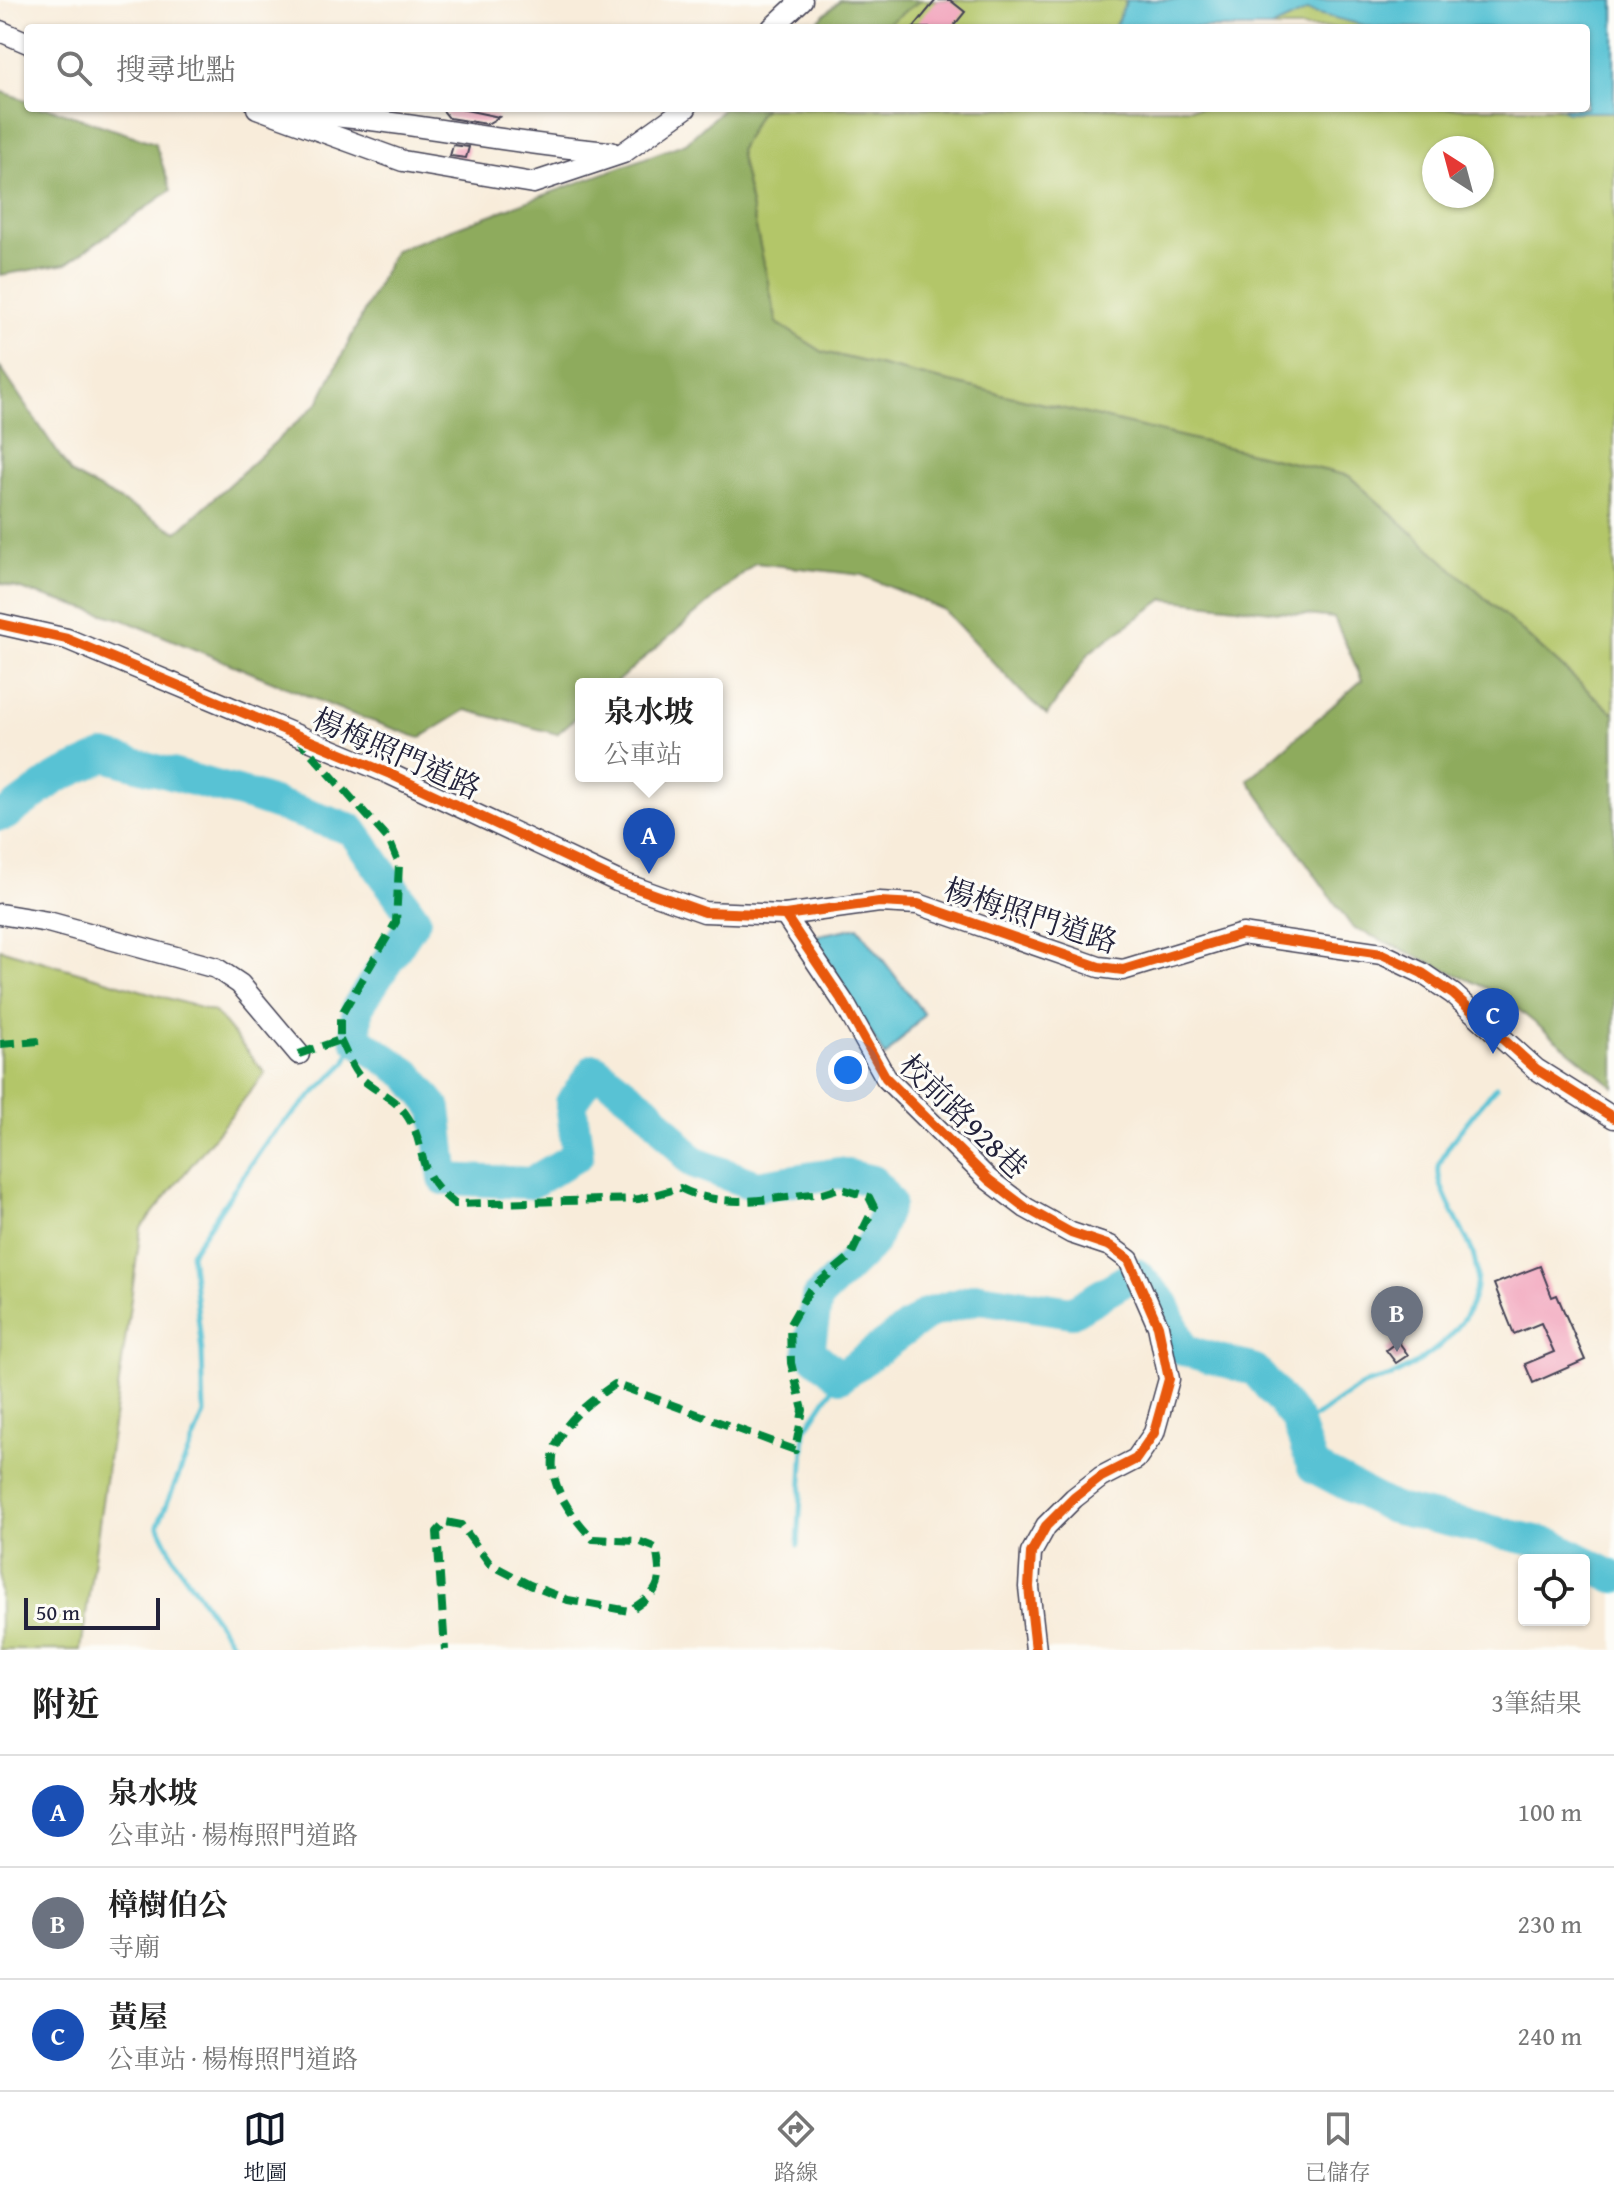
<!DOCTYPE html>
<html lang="zh-TW">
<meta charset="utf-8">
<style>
body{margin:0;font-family:"Gentium Book Plus","Noto Serif TC",serif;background:#f2f2f2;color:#222}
.controls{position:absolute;right:24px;bottom:24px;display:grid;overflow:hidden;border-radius:8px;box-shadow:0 2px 6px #0004}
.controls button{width:72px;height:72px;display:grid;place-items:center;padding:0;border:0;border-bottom:2px solid #e0e0e0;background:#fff;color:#222;font:40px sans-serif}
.compass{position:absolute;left:1422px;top:136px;width:72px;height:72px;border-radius:50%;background:#fff;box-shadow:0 2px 6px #0004;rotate:324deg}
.scale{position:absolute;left:24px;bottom:20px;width:136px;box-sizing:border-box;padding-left:8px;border:4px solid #22223b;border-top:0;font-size:22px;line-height:28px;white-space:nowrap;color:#22223b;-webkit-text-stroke:6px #fdfcf7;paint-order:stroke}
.you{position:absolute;left:848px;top:1070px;width:28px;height:28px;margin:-20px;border:6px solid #fff;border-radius:50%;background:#1a73e8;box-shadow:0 0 0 12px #1a73e833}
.badge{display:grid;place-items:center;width:52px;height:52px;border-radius:50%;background:#111827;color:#fff;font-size:26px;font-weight:700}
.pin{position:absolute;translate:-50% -66px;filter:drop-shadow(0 2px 4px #0008)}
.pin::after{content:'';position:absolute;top:42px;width:28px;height:24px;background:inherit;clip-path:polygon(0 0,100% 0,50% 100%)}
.popup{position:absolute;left:575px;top:678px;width:148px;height:104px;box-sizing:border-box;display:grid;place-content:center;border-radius:8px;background:#fff;filter:drop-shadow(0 2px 6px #0005);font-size:26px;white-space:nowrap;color:#767676}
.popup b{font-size:30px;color:#222}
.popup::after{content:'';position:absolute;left:50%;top:100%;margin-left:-16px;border:16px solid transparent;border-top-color:#fff}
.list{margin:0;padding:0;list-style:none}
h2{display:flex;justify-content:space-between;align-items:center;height:104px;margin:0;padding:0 32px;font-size:34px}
h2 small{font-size:26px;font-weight:400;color:#767676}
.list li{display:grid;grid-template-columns:52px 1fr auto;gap:24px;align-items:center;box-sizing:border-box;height:112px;padding:0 32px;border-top:2px solid #e0e0e0}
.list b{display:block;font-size:30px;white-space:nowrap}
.list p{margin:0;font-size:26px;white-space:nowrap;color:#767676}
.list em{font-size:26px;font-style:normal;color:#767676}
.icon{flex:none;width:44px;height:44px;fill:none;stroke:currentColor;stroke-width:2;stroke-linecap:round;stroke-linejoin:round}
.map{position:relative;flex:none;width:1614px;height:1650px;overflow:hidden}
.search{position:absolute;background:#fff;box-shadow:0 2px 6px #0004;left:24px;right:24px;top:24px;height:88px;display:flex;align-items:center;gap:20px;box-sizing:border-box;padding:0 28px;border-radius:8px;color:#767676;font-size:30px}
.sheet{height:440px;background:#fff}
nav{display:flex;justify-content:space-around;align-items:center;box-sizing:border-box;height:112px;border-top:2px solid #e0e0e0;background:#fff;font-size:22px;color:#767676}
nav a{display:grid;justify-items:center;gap:4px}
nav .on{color:#111827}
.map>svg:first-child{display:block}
</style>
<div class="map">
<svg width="1614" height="1650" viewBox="0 0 1614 1650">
<rect width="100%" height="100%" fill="#fdfcf7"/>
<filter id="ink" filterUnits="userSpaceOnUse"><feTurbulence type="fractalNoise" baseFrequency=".0125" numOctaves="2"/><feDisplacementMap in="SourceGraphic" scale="16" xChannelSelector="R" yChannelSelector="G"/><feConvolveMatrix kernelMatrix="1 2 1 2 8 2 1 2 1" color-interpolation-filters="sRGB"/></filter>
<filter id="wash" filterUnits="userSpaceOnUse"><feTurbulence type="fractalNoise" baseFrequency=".006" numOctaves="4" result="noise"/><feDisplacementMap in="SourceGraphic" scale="32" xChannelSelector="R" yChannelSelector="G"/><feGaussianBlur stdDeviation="1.8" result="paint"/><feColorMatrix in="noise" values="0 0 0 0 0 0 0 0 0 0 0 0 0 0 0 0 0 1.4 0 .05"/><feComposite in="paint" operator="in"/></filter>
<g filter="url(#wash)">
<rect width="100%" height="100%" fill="#f8ecda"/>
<g fill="#b3c669" stroke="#6a7452" stroke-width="2" fill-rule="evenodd">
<path d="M 921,0 L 1614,0 L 1614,714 L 1349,476 L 823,352 L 777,323 L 739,151 L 759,113 L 766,108 L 1586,108 L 1586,28 L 881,28 ZM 1434,148 L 1482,148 L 1482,196 L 1434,196 Z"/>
<path d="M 0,949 L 215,1012 L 265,1073 L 141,1228 L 81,1650 L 0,1650 Z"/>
</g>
<g fill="#8eab5d" stroke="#58664c" stroke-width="2">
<path d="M 840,0 L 921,0 L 881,28 L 810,28 Z"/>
<path d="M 0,91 L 28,101 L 28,108 L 49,108 L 155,143 L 171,190 L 66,264 L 0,275 Z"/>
<path d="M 724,108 L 766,108 L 759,113 L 739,151 L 777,323 L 823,352 L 1349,476 L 1614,714 L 1614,1087 L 1498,993 L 1352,927 L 1248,780 L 1362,680 L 1334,618 L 1164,599 L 1090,652 L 1047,715 L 1025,696 L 944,610 L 862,575 L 755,563 L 614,684 L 581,684 L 581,713 L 557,734 L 466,710 L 420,738 L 349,713 L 124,620 L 0,583 L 0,367 L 72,474 L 177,532 L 318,403 L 395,250 L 686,143 Z"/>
</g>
<g fill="#58c2d4" stroke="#3d7288" stroke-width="2">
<path d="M 1127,0 L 1614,0 L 1614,112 L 1567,112 L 1560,108 L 1586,108 L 1586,28 L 1375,28 L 1307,11 L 1271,28 L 1114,28 Z"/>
<path d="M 858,927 L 924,1014 L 885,1057 L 814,936 Z"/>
</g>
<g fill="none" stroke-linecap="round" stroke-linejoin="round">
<g stroke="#58c2d4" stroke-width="5">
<path d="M 1299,1427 C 1322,1415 1342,1395 1366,1384 C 1374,1381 1382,1380 1390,1377 C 1440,1354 1496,1307 1470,1246 C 1462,1228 1435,1185 1439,1167 C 1444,1146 1482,1104 1496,1087"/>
<path d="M 798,1545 L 805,1430 L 840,1377"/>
<path d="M 237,1650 L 177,1564 L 158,1525 L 204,1414 L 202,1352 L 191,1253 L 269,1138 L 345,1063 L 356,1039"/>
</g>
<g stroke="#58c2d4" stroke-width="32">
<path d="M 0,815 L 5,815 L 56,778 L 105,756 L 252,796 L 352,830 L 415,919 L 357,1008 L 356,1039 L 409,1075 L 436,1109 L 444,1179 L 531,1183 L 578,1155 L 571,1103 L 595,1069 L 648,1110 L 693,1162 L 757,1186 L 839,1173 L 873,1181 L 889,1202 L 873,1243 L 817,1298 L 809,1351 L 840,1377 L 928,1313 L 979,1298 L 1072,1312 L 1136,1274 L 1164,1304 L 1183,1350 L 1255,1370 L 1296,1419 L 1313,1467 L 1392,1508 L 1554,1545 L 1582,1560"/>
<path d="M 1584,1561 L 1614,1578"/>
</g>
</g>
<g id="blocks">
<g fill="#f2a6bd">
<path d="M 936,0 L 950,0 L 965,12 L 952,28 L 913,28 Z"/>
<path d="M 441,108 L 456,108 L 499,117 L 487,124 L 449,118 Z"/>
<path d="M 453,145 L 469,147 L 466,158 L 450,156 Z"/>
<path d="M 1540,1266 L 1552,1297 L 1557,1295 L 1585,1360 L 1533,1383 L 1525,1364 L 1554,1352 L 1541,1323 L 1514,1334 L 1494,1284 Z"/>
<path d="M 1398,1341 L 1408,1355 L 1396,1363 L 1386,1350 Z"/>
</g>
</g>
</g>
<g filter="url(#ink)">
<use href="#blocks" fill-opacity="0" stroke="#424053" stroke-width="2"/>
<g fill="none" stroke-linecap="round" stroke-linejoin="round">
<g stroke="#424053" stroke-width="23">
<g id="minor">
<path d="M 772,28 L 802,0"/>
<path d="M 0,31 L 28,43"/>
<path d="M 257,108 L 403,161 L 533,183 L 623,153 L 686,108"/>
<path d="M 286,113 C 395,117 502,144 611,152"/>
<path d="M 0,624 L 67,639 L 390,774 L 617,881 L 704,912 L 785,915 L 879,902 L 918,904 L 1099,967 L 1123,970 L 1242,934 L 1382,954 L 1422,973 L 1453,994 L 1536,1069 L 1614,1118"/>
<path d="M 0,914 L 48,922 L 216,968 L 240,984 L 299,1054"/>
<path d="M 785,915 L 844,1003 L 886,1078 L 989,1180 L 1026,1208 L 1071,1233 L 1110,1246 L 1129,1260 L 1158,1326 L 1169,1379 L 1154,1433 L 1136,1459 L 1101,1477 L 1074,1498 L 1046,1526 L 1031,1553 L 1029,1587 L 1036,1650"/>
</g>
</g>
<use href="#minor" stroke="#fff" stroke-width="20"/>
<g stroke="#00873e" stroke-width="8" stroke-dasharray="16 8" stroke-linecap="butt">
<path d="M 340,1040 C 346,1052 352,1069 361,1078 C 375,1091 394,1098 405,1113 C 431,1149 409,1167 455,1204 L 639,1199 L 680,1188 C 725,1211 774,1197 823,1193 L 839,1188 L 869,1197 L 874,1207 L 850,1257 L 809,1291 L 790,1324 L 791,1363 L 803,1410 L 795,1450 L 615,1384 C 542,1433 531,1472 593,1539 L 638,1541 L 656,1548 C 663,1585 660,1591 629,1611 L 568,1600 L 530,1585 L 490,1564 L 461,1525 L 446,1522 L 437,1532 L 445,1650"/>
<path d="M 0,1044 L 39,1041"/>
<path d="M 299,1054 L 340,1040 L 340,1017 L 396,922 L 399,864 L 389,840 L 300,741"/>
</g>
<g stroke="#fdfcf7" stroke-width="15">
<g id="cycleway">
<path d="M 0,624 L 67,639 L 390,774 L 617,881 L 704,912 L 785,915 L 879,902 L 918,904 L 1099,967 L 1123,970 L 1242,934 L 1382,954 L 1422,973 L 1453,994 L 1536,1069 L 1614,1118"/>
<path d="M 785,915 L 844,1003 L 886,1078 L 989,1180 L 1026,1208 L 1071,1233 L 1110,1246 L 1129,1260 L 1158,1326 L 1169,1379 L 1154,1433 L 1136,1459 L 1101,1477 L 1074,1498 L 1046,1526 L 1031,1553 L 1029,1587 L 1036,1650"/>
</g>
</g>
<use href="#cycleway" stroke="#e8590c" stroke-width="10"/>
</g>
</g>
<g text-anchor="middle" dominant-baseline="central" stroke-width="6" stroke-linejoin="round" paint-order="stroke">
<g font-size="30" fill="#22223b" stroke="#fdfcf7">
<text transform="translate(397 753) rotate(24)">楊梅照門道路</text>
<text transform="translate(1031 915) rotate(18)">楊梅照門道路</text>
<text transform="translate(964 1116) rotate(44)">校前路928巷</text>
</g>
</g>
</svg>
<div class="controls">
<button><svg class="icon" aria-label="locate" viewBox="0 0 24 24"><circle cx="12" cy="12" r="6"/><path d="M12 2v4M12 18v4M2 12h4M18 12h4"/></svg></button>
</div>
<svg class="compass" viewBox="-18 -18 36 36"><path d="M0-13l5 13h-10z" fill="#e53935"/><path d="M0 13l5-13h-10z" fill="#767676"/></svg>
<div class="scale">50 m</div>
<div class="you"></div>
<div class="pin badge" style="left:649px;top:874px;background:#1a4fb4">A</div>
<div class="popup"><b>泉水坡</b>公車站</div>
<div class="pin badge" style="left:1397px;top:1352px;background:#6b7280">B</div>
<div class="pin badge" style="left:1493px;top:1054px;background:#1a4fb4">C</div>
<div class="search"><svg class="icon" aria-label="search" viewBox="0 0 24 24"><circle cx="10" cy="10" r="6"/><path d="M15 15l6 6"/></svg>搜尋地點</div>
</div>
<section class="sheet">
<h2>附近<small>3筆結果</small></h2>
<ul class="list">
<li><span class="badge" style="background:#1a4fb4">A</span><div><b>泉水坡</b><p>公車站 · 楊梅照門道路</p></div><em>100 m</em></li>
<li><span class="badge" style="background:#6b7280">B</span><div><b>樟樹伯公</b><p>寺廟</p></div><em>230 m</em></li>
<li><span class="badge" style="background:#1a4fb4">C</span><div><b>黃屋</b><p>公車站 · 楊梅照門道路</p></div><em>240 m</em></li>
</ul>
</section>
<nav>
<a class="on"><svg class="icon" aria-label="map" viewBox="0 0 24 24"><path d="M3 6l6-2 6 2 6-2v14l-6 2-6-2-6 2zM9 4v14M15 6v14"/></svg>地圖</a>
<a><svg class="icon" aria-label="directions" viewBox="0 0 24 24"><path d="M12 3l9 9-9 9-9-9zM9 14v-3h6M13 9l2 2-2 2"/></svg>路線</a>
<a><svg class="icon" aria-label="saved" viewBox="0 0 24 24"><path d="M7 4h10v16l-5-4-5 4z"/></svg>已儲存</a>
</nav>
